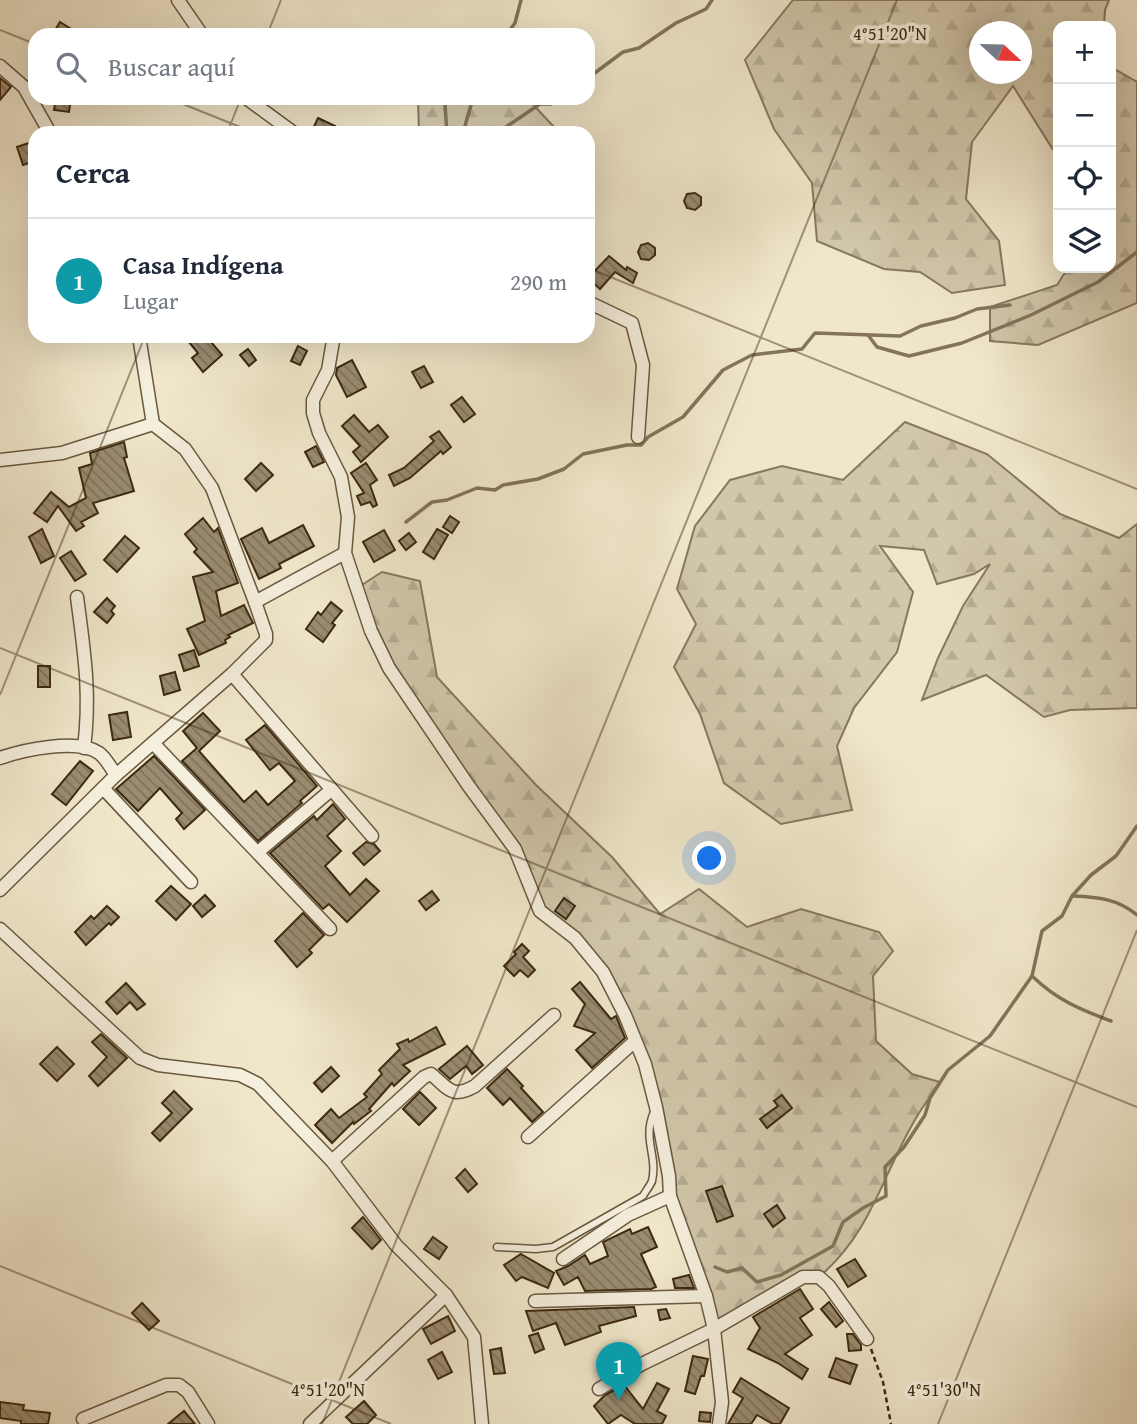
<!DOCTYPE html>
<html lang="es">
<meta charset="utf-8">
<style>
body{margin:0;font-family:"Gentium Book Plus",serif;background:#f6f6f7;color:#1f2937}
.controls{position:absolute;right:21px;top:21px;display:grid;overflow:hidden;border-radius:14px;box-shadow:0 7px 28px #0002}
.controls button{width:63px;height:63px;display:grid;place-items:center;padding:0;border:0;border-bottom:2px solid #e0e1e3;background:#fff;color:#1f2937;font:35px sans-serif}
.compass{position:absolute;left:969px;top:21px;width:63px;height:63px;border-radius:50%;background:#fff;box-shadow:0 7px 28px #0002;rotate:112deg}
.you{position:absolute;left:710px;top:859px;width:24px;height:24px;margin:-18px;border:5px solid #fff;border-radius:50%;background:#1a73e8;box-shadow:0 0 0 10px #1a73e833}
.badge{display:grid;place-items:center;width:46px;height:46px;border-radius:50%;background:#8f2418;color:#fff;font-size:23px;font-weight:700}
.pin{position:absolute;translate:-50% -58px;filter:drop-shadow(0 2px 4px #0008)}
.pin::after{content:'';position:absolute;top:37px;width:24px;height:21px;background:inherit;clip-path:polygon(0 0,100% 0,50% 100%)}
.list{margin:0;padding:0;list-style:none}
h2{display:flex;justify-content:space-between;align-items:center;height:91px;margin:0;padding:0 28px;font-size:30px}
h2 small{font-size:23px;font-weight:400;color:#747a83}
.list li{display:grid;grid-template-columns:46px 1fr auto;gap:21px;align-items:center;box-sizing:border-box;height:126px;padding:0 28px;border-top:2px solid #e0e1e3}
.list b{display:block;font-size:26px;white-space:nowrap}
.list p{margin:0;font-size:23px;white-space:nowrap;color:#747a83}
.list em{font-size:23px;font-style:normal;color:#747a83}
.icon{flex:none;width:38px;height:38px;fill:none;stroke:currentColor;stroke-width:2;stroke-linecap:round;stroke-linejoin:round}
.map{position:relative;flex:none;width:1137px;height:1424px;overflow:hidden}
.search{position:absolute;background:#fff;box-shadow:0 7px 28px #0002;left:28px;top:28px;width:567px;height:77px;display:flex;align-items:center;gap:18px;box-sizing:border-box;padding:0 24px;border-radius:21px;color:#747a83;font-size:26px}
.panel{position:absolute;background:#fff;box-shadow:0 7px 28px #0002;left:28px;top:126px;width:567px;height:217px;border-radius:21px}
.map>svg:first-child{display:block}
</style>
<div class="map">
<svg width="1137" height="1424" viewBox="0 0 1137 1424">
<defs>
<pattern id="forest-firs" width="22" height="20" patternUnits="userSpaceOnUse" patternTransform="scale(1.75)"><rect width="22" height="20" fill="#d1c7ab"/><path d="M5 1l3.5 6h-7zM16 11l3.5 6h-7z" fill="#b4ab92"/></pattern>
<pattern id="building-back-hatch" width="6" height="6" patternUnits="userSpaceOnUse" patternTransform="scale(1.75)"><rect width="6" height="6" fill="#9a8c71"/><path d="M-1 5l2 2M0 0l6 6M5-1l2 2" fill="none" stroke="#7f725b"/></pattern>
</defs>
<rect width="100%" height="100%" fill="#f0e7cb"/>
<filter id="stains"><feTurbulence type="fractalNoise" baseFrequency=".00286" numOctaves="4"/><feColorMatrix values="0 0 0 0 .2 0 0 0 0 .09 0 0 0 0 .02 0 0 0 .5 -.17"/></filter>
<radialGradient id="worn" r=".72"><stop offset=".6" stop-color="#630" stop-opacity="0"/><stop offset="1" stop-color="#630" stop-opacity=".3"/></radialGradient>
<g fill="url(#forest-firs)" stroke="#86785e" stroke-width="2" fill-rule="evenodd">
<path d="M 793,0 L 1109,0 L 1105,10 L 1104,26 L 1058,26 L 1058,154 L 1052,148 L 1013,86 L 972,142 L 966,199 L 999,241 L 1005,285 L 952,293 L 920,272 L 884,269 L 817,241 L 812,183 L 774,129 L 745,60 ZM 979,32 L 1021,32 L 1021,74 L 979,74 Z"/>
<path d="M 1111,67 L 1137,82 L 1137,303 L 1038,345 L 990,341 L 990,307 L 1057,285 L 1068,268 L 1111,268 Z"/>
<path d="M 418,98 L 527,98 L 555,128 L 553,133 L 419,133 Z"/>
<path d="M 905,422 L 987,454 L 1060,514 L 1119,538 L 1137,524 L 1137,708 L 1070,710 L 1044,717 L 986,675 L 922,700 L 938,658 L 963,606 L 990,564 L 974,574 L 937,584 L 924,550 L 880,546 L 913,592 L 897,652 L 854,708 L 837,746 L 852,810 L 781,824 L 724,783 L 700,714 L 674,667 L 696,624 L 677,589 L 695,526 L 730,480 L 782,466 L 843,480 Z"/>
<path d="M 382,572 L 420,581 L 437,677 L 536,785 L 612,857 L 660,914 L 699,889 L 747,927 L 801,909 L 879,932 L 893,951 L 873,976 L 876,1041 L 912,1074 L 940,1082 C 932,1094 923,1106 916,1118 C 882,1175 872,1232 819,1277 L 803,1277 L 714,1329 L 670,1196 L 656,1107 L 603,972 L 540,911 L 515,849 L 416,710 L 357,588 Z"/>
</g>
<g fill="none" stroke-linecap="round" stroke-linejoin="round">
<g stroke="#83745a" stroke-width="3.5">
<path d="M 506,35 L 515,23 L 521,0"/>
<path d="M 588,78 L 623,52 L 639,48 L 676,23 L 706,9 L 712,0"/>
<path d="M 447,133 L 445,105 L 448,98"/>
<path d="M 463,133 L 473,98"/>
<path d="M 497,133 L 540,104 L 551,104 L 562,98"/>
<path d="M 868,335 L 877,347 L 909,356 L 962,343 L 1031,315 L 1098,282 L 1137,252"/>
<path d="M 406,522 L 432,502 L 447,500 L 477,488 L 495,490 L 503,485 L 538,479 L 564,469 L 583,454 L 627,445 L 641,445 L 648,437 L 683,417 L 723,370 L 752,355 L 802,349 L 815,333 L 900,336 L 921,326 L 955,318 L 977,309 L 1010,305"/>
<path d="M 1074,896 C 1098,897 1118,899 1137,915"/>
<path d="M 1032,976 C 1057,1000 1079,1009 1111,1021"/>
<path d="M 715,1267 L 727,1272 L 742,1268 L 757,1282 L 781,1275 L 833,1246 L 843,1222 L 863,1208 L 886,1196 L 885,1167 L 904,1147 L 925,1115 L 930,1098 L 948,1070 L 990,1036 L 1032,976 L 1042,931 L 1062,916 L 1072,896 L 1091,875 L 1116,856 L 1137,826"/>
</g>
</g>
<g fill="url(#building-back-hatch)" stroke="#3c2910" stroke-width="2">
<path d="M 60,22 L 81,35 L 52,35 Z"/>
<path d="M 0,78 L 11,87 L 0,100 Z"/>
<path d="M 56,98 L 71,98 L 69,112 L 54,110 Z"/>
<path d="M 318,118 L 335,126 L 332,133 L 311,133 Z"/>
<path d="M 35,141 L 35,161 L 23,165 L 17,147 Z"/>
<path d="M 695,193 L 701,197 L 701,205 L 695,210 L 687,208 L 684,201 L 687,194 Z"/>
<path d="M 648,243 L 655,248 L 655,255 L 649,260 L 641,259 L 638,252 L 641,245 Z"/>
<path d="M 609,256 L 626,270 L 627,267 L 637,273 L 633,283 L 615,272 L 600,289 L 588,278 Z"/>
<path d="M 184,336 L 206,336 L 222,355 L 203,372 L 192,358 L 198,353 Z"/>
<path d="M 298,346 L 307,351 L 300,365 L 291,361 Z"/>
<path d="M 248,349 L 256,360 L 249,366 L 240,355 Z"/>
<path d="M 352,360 L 366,387 L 347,397 L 336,375 L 337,368 Z"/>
<path d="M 424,366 L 433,382 L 421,388 L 412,372 Z"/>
<path d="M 462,397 L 475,414 L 464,422 L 451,405 Z"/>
<path d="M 354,415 L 369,432 L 378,425 L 388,437 L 361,462 L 353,452 L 360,446 L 342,426 Z"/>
<path d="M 439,431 L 451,447 L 443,454 L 441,451 L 410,478 L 394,486 L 389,475 L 404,468 L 434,441 L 430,437 Z"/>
<path d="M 124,442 L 127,457 L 124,458 L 134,491 L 93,503 L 98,513 L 81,522 L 84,526 L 76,531 L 58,506 L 47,522 L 34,513 L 51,492 L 69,507 L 86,498 L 79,468 L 92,464 L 90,453 Z"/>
<path d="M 316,446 L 324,462 L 313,467 L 305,452 Z"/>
<path d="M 261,463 L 273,475 L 256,491 L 245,479 Z"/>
<path d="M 366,463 L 377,480 L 370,485 L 377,505 L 373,507 L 370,502 L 361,505 L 357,496 L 364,493 L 351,473 Z"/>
<path d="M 450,516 L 459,522 L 452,533 L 443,527 Z"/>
<path d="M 203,518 L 214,532 L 218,528 L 238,583 L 216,591 L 221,616 L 244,605 L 253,623 L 228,635 L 230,637 L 225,640 L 226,643 L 199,655 L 187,629 L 205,621 L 193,577 L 213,572 L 194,552 L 197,549 L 185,534 Z"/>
<path d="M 303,525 L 314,546 L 279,564 L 281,568 L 259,579 L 241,539 L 262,528 L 269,543 Z"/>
<path d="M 42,529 L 54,556 L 41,563 L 29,537 Z"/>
<path d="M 437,529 L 448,535 L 434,559 L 423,552 Z"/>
<path d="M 384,530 L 395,550 L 374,562 L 363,542 Z"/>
<path d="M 409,533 L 416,542 L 406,550 L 399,541 Z"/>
<path d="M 125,536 L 139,548 L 117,572 L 104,560 Z"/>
<path d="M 71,551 L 86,574 L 75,581 L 60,558 Z"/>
<path d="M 107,598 L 115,606 L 111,611 L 114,614 L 107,623 L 94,612 Z"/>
<path d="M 331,602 L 342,611 L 332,623 L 335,625 L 323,642 L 306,629 L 318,612 L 321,615 Z"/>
<path d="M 194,650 L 199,666 L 184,671 L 179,655 Z"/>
<rect x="38" y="666" width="12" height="21"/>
<path d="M 175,672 L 180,690 L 164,695 L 160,676 Z"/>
<path d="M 127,712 L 131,737 L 113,740 L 109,715 Z"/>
<path d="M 203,713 L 220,731 L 199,751 L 244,802 L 256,791 L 268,805 L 295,781 L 279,763 L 270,770 L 246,740 L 265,725 L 317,786 L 300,801 L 302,803 L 258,841 L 182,761 L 197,748 L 183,731 Z"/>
<path d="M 154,756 L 205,810 L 184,829 L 176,819 L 182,813 L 160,788 L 138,811 L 116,789 Z"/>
<path d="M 80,761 L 93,771 L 66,805 L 52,794 Z"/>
<path d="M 333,804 L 345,819 L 327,836 L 341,851 L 325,866 L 350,895 L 366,879 L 379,891 L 347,922 L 329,904 L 323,909 L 270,853 L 314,816 L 317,820 Z"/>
<path d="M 366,842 L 374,844 L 380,851 L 364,865 L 353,853 Z"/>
<path d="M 171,886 L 191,904 L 176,920 L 156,901 Z"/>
<path d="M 432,891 L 439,900 L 426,910 L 419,901 Z"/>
<path d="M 205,895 L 215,906 L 202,917 L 193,906 Z"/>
<path d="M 564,898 L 575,906 L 566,919 L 555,911 Z"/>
<path d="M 107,906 L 119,917 L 111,925 L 109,923 L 86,945 L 75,932 L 91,916 L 94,919 Z"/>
<path d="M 303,913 L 324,935 L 309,950 L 312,953 L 297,967 L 275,941 Z"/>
<path d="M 522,944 L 529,951 L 523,957 L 535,970 L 528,977 L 520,970 L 514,976 L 504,966 L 516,954 L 514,952 Z"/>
<path d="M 580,982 L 611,1019 L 616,1016 L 625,1038 L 592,1068 L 576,1050 L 595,1033 L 574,1026 L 585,1004 L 572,989 Z"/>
<path d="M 126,983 L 145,1004 L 137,1010 L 130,1002 L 117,1014 L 106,1002 Z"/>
<path d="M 436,1027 L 445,1044 L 403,1065 L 410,1071 L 394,1086 L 392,1083 L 369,1109 L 371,1111 L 354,1124 L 353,1122 L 332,1143 L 315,1125 L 331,1109 L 339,1118 L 367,1097 L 364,1094 L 382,1074 L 379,1070 L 400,1049 L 397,1044 L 408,1039 L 409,1042 Z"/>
<path d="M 101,1034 L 127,1058 L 98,1086 L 89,1076 L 107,1057 L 92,1042 Z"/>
<path d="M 467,1046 L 483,1065 L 472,1074 L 466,1066 L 450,1079 L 439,1069 Z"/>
<path d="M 57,1047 L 74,1064 L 57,1081 L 40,1064 Z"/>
<path d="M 331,1067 L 339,1076 L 322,1092 L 314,1083 Z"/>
<path d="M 507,1069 L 523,1086 L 521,1088 L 543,1112 L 532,1122 L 510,1098 L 503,1105 L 487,1088 Z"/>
<path d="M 174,1091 L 192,1109 L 160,1141 L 152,1133 L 172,1113 L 162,1103 Z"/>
<path d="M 420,1092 L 436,1108 L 419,1125 L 403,1109 Z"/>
<path d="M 782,1095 L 792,1108 L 767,1128 L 760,1119 L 778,1106 L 774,1101 Z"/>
<path d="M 465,1169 L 477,1184 L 468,1192 L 456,1178 Z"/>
<path d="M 722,1186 L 733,1216 L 717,1222 L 706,1191 Z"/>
<path d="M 777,1205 L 785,1218 L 773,1227 L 764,1214 Z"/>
<path d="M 363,1217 L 381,1240 L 372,1249 L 352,1228 Z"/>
<path d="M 648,1227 L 657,1247 L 641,1254 L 656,1287 L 651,1289 L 585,1291 L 578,1277 L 564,1285 L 556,1271 L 568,1266 L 585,1255 L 590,1264 L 608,1256 L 603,1242 L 630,1229 L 632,1234 Z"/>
<path d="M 433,1237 L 447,1247 L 439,1259 L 424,1249 Z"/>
<path d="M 521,1254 L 554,1273 L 548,1288 L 522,1277 L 516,1281 L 504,1265 Z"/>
<path d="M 855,1259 L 866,1276 L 848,1287 L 837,1269 Z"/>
<path d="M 689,1275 L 694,1288 L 675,1288 L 673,1279 Z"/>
<path d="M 800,1289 L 813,1309 L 800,1318 L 812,1335 L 785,1354 L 808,1369 L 802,1379 L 778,1363 L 748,1349 L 760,1328 L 753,1317 Z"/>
<path d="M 829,1302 L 843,1321 L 836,1327 L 821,1309 Z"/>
<path d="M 142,1303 L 159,1321 L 149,1330 L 132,1313 Z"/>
<path d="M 634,1307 L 636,1316 L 599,1326 L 601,1332 L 565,1345 L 556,1323 L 533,1331 L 526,1311 Z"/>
<path d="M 666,1309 L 670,1318 L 660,1320 L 658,1310 Z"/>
<path d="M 448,1316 L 455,1331 L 431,1344 L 423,1329 Z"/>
<path d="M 538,1333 L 544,1349 L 535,1353 L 529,1336 Z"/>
<path d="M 847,1334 L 853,1334 L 861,1345 L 861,1350 L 849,1351 Z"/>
<path d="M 501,1348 L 505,1373 L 494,1374 L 490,1350 Z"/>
<path d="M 442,1352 L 452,1372 L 438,1379 L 428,1360 Z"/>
<path d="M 693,1356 L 708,1359 L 704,1376 L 701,1376 L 695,1394 L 685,1391 Z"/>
<path d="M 836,1358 L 857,1365 L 850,1384 L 829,1377 Z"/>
<path d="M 741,1378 L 789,1408 L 780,1424 L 773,1424 L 757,1415 L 751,1424 L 728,1424 L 743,1398 L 733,1392 Z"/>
<path d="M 657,1383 L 669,1389 L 657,1411 L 666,1416 L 662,1424 L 635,1424 L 621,1415 L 608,1424 L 594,1406 L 605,1395 L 624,1385 L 643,1409 Z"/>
<path d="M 364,1401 L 376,1415 L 367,1424 L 353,1424 L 346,1417 Z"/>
<path d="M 0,1402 L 24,1405 L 23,1410 L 50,1413 L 48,1424 L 21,1424 L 21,1421 L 0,1418 Z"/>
<path d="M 184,1411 L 195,1424 L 168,1424 Z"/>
<path d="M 700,1412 L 711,1413 L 710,1422 L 699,1421 Z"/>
</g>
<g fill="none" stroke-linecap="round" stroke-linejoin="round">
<g stroke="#69583f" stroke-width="9">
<path id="lane" d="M 497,1247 L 536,1249 L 553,1247 L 643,1196 C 645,1192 650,1186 652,1181 C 658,1156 642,1139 654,1112"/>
</g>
<g stroke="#69583f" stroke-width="15">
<g id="street">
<path d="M 178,0 L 202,35"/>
<path d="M 0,66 L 24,87 L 50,133"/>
<path d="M 246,98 L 294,133"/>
<path d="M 588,302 L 632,323 L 643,365 L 638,437"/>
<path d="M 331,336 L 333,341 L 328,370 L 313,400 L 313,413 L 319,433 L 341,477 L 348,517 L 345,553 L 371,631 L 389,668 L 468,785 L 515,849 L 540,911 L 575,938 L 603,972 L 625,1015 L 645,1064 L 656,1107 L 669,1176 L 670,1196 L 706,1296 L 714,1329 L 722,1402 L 719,1424"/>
<path d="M 0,460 L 62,453 L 153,424"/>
<path d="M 77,597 C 84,651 91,693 84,748"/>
<path d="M 255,602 L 345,553"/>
<path d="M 232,674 L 372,836"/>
<path d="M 153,743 L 330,929"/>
<path d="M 0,758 C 23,750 77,738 99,753 C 105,757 111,768 116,775"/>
<path d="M 103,788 L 191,882"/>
<path d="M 258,852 L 331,790"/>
<path d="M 0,890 L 116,775 L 232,674 L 266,640 L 266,634 L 255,602 L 212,488 L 185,449 L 153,424 L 139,336"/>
<path d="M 0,929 L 140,1058 L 158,1065 L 240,1075 L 258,1084 L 332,1161 L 396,1245 L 446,1295 L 474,1337 L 482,1424"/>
<path d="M 528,1137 L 635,1041"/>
<path d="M 332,1161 L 424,1077 L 431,1074 C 449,1089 452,1099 475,1086 L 554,1015"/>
<path d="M 563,1259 L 628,1215 L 670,1196"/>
<path d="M 535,1301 L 706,1296"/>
<path d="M 599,1389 L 642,1364 L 714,1329 L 803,1277 L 819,1277 L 829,1286 L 867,1339"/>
<path d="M 83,1419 L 166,1385 L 179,1385 L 188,1392 L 208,1424"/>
<path d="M 310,1424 L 446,1295"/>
</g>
</g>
<path stroke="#3c2910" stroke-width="2.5" stroke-dasharray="5 3.5" stroke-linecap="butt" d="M 871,1349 L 883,1382 L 891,1424"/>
<use href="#lane" stroke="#f5efdd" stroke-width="6"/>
<use href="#street" stroke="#f5efdd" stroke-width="12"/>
</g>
<path fill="none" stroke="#3c2910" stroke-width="2" stroke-opacity="0.45" d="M 0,30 L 35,44M 267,35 L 281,0M 168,98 L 255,133M 227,133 L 241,98M 588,268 L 1137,489M 0,648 L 1137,1107M 0,695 L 145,336M 0,1266 L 391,1424M 322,1424 L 897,0M 938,1424 L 1137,930"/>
<g font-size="18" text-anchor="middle" fill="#3c2910" stroke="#f5efdd" stroke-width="7" stroke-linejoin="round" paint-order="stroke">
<text x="890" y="40">4°51'20"N</text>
<text x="328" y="1396">4°51'20"N</text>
<text x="944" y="1396">4°51'30"N</text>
</g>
<rect width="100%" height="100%" filter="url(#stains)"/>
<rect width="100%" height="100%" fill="url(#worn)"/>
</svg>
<div class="controls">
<button>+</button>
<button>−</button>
<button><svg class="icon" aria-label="locate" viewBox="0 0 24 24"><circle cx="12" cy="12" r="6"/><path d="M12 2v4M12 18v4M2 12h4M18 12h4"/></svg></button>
<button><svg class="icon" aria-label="layers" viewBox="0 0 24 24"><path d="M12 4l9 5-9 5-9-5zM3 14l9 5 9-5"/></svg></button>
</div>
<svg class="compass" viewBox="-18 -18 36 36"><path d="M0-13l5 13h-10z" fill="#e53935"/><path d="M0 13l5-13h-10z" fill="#747a83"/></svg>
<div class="you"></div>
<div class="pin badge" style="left:619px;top:1400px;background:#0f9aa8">1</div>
<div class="search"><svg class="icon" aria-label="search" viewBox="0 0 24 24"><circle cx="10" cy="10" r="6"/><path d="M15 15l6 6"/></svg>Buscar aquí</div>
<section class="panel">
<h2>Cerca<small></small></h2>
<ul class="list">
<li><span class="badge" style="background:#0f9aa8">1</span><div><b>Casa Indígena</b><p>Lugar</p></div><em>290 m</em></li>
</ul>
</section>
</div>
